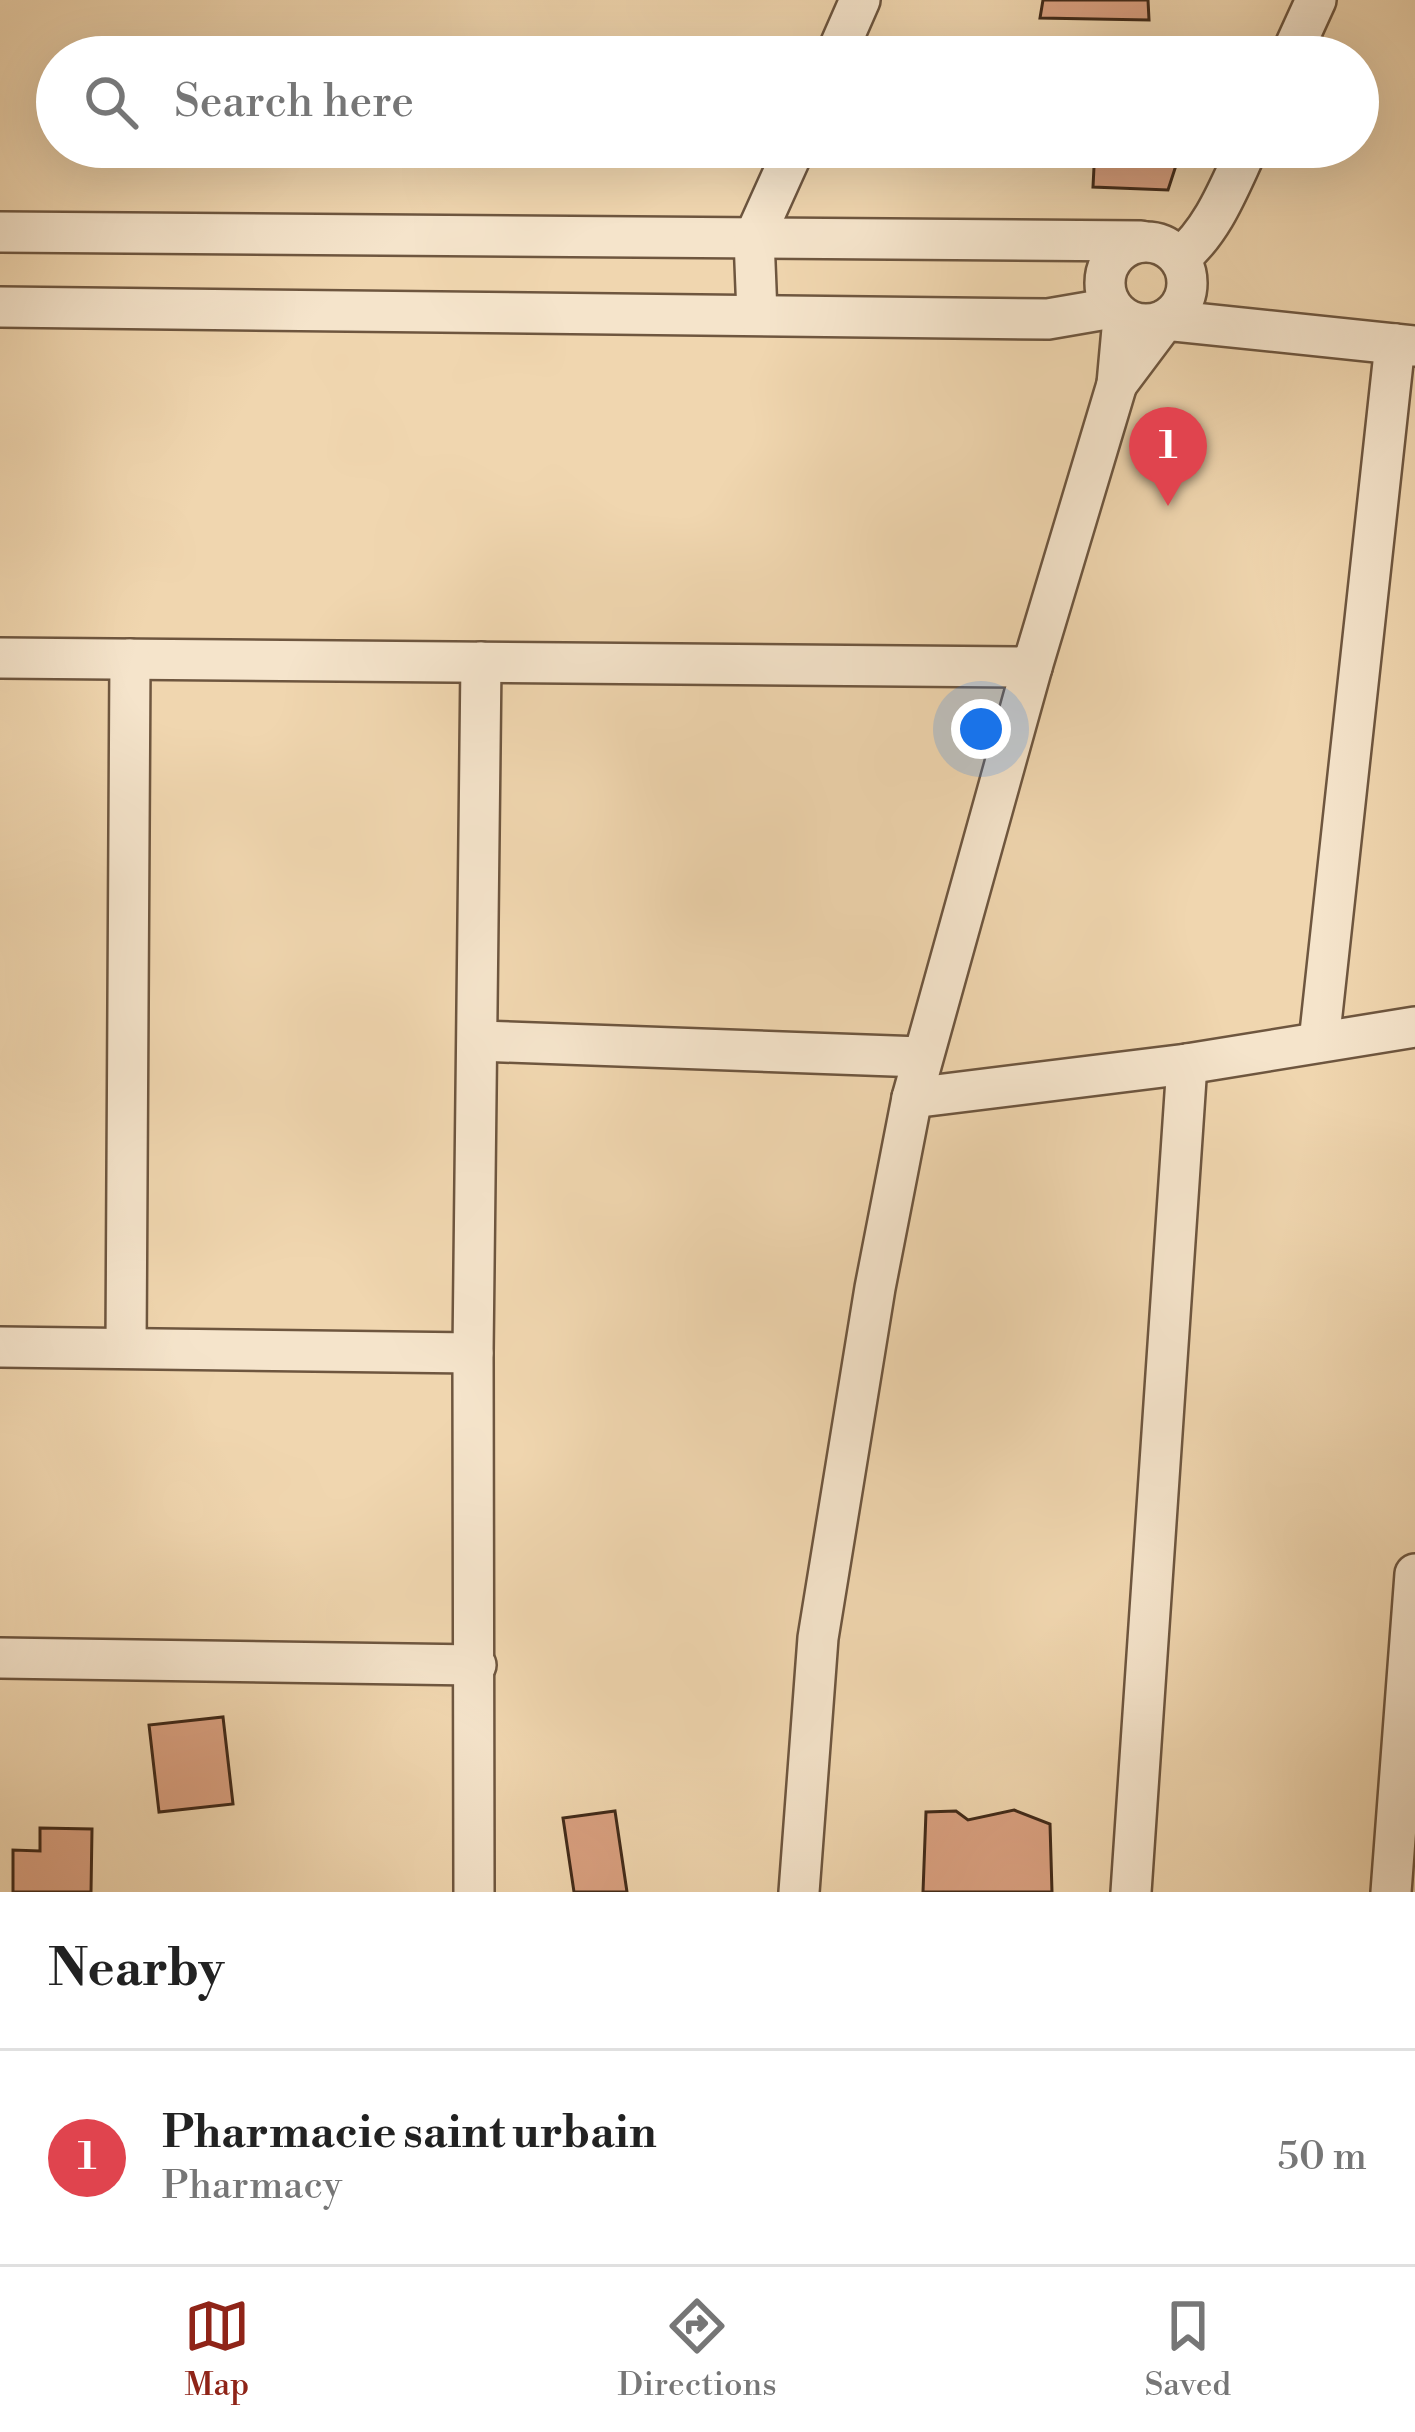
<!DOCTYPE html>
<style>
body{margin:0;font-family:"Libre Bodoni",serif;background:#f6f6f6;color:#222}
.you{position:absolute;left:981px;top:729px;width:42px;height:42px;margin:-30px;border:9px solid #fff;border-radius:50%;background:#1a73e8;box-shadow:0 0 0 18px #1a73e833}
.badge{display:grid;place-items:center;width:78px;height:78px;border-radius:50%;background:#8f2418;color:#fff;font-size:39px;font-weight:700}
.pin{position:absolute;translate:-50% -99px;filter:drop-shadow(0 3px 6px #0008)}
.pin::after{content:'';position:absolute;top:63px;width:42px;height:36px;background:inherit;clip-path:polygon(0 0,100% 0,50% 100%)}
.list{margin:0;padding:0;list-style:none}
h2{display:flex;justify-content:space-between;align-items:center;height:156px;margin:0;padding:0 48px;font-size:51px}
h2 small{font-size:39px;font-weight:400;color:#767676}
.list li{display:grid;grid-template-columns:78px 1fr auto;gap:36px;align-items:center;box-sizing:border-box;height:216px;padding:0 48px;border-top:3px solid #e0e0e0}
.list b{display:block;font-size:45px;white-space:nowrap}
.list p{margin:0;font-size:39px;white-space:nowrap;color:#767676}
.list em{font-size:39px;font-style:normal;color:#767676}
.icon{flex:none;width:66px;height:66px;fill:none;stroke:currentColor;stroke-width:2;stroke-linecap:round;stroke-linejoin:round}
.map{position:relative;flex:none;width:1415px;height:1892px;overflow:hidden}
.search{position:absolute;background:#fff;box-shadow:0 12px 48px #0002;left:36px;right:36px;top:36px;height:132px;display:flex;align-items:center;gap:30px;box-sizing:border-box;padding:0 42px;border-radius:66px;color:#767676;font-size:45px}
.sheet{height:372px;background:#fff}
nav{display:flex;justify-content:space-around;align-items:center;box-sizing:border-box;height:168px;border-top:3px solid #e0e0e0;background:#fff;font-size:33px;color:#767676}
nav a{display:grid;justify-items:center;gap:6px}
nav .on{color:#8f2418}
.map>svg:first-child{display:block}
</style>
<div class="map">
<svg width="1415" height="1892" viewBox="0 0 1415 1892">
<rect width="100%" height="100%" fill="#f0d6af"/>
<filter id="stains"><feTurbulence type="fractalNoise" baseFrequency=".00167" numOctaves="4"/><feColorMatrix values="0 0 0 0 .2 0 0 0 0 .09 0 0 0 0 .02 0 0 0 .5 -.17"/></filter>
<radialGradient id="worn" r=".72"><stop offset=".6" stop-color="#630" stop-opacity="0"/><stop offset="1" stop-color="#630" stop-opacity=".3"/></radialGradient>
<g fill="#daa181" stroke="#422b1a" stroke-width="3">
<path d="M 1043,0 L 1148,0 L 1149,20 L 1040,18 Z"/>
<path d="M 1095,147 L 1182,147 L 1168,190 L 1093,187 Z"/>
<path d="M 223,1717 L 233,1804 L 159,1812 L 149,1725 Z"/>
<path d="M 1014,1810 L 1050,1824 L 1052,1892 L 923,1892 L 926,1812 L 956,1811 L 968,1820 Z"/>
<path d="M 615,1811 L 627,1892 L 574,1892 L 563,1818 Z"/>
<path d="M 40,1828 L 92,1829 L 91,1892 L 13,1892 L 13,1850 L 40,1851 Z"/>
</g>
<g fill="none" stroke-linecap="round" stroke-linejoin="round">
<g stroke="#6e563f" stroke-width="44">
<g id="minor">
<path d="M 835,57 L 860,0"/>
<path d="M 1290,57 L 1316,0"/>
<path d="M 0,232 L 1141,241"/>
<circle cx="1146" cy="283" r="41"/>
<path d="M 1180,258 C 1214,229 1229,187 1248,147"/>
<path d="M 0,307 L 1048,319 L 1112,308"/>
<path d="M 757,314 L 754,238 L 795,147"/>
<path d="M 1117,384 L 1165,320 L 1415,346"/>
<path d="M 0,658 L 1032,667"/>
<path d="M 479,1041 L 921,1057"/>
<path d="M 1319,1042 L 1395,344"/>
<path d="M 912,1098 L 1187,1064 L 1415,1027"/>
<path d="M 0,1347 L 473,1353"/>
<path d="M 126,1348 L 130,659"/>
<path d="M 0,1658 L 476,1665"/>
<path d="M 474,1892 L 473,1353 L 481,662"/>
<path d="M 799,1892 L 818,1638 L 875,1288 L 912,1098 L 1032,667 L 1117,384 L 1123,318"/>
<path d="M 1131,1892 L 1187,1064"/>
<path d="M 1391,1892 L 1415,1574"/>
</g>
</g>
<use href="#minor" stroke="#f5e4cb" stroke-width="39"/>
</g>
<rect width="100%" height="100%" filter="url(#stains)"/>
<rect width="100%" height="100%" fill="url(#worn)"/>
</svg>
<div class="you"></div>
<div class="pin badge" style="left:1168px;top:506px;background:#e0444e">1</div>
<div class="search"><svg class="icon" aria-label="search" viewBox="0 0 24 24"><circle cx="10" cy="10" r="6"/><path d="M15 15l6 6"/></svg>Search here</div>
</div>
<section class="sheet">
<h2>Nearby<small></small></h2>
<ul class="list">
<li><span class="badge" style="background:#e0444e">1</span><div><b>Pharmacie saint urbain</b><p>Pharmacy</p></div><em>50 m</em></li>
</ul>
</section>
<nav>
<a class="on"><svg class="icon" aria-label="map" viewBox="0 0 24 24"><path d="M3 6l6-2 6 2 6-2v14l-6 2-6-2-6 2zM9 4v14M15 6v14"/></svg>Map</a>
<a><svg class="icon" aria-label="directions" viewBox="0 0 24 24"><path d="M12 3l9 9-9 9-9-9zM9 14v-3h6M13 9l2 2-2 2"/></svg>Directions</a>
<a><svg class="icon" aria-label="saved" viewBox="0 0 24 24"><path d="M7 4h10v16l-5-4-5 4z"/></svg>Saved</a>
</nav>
